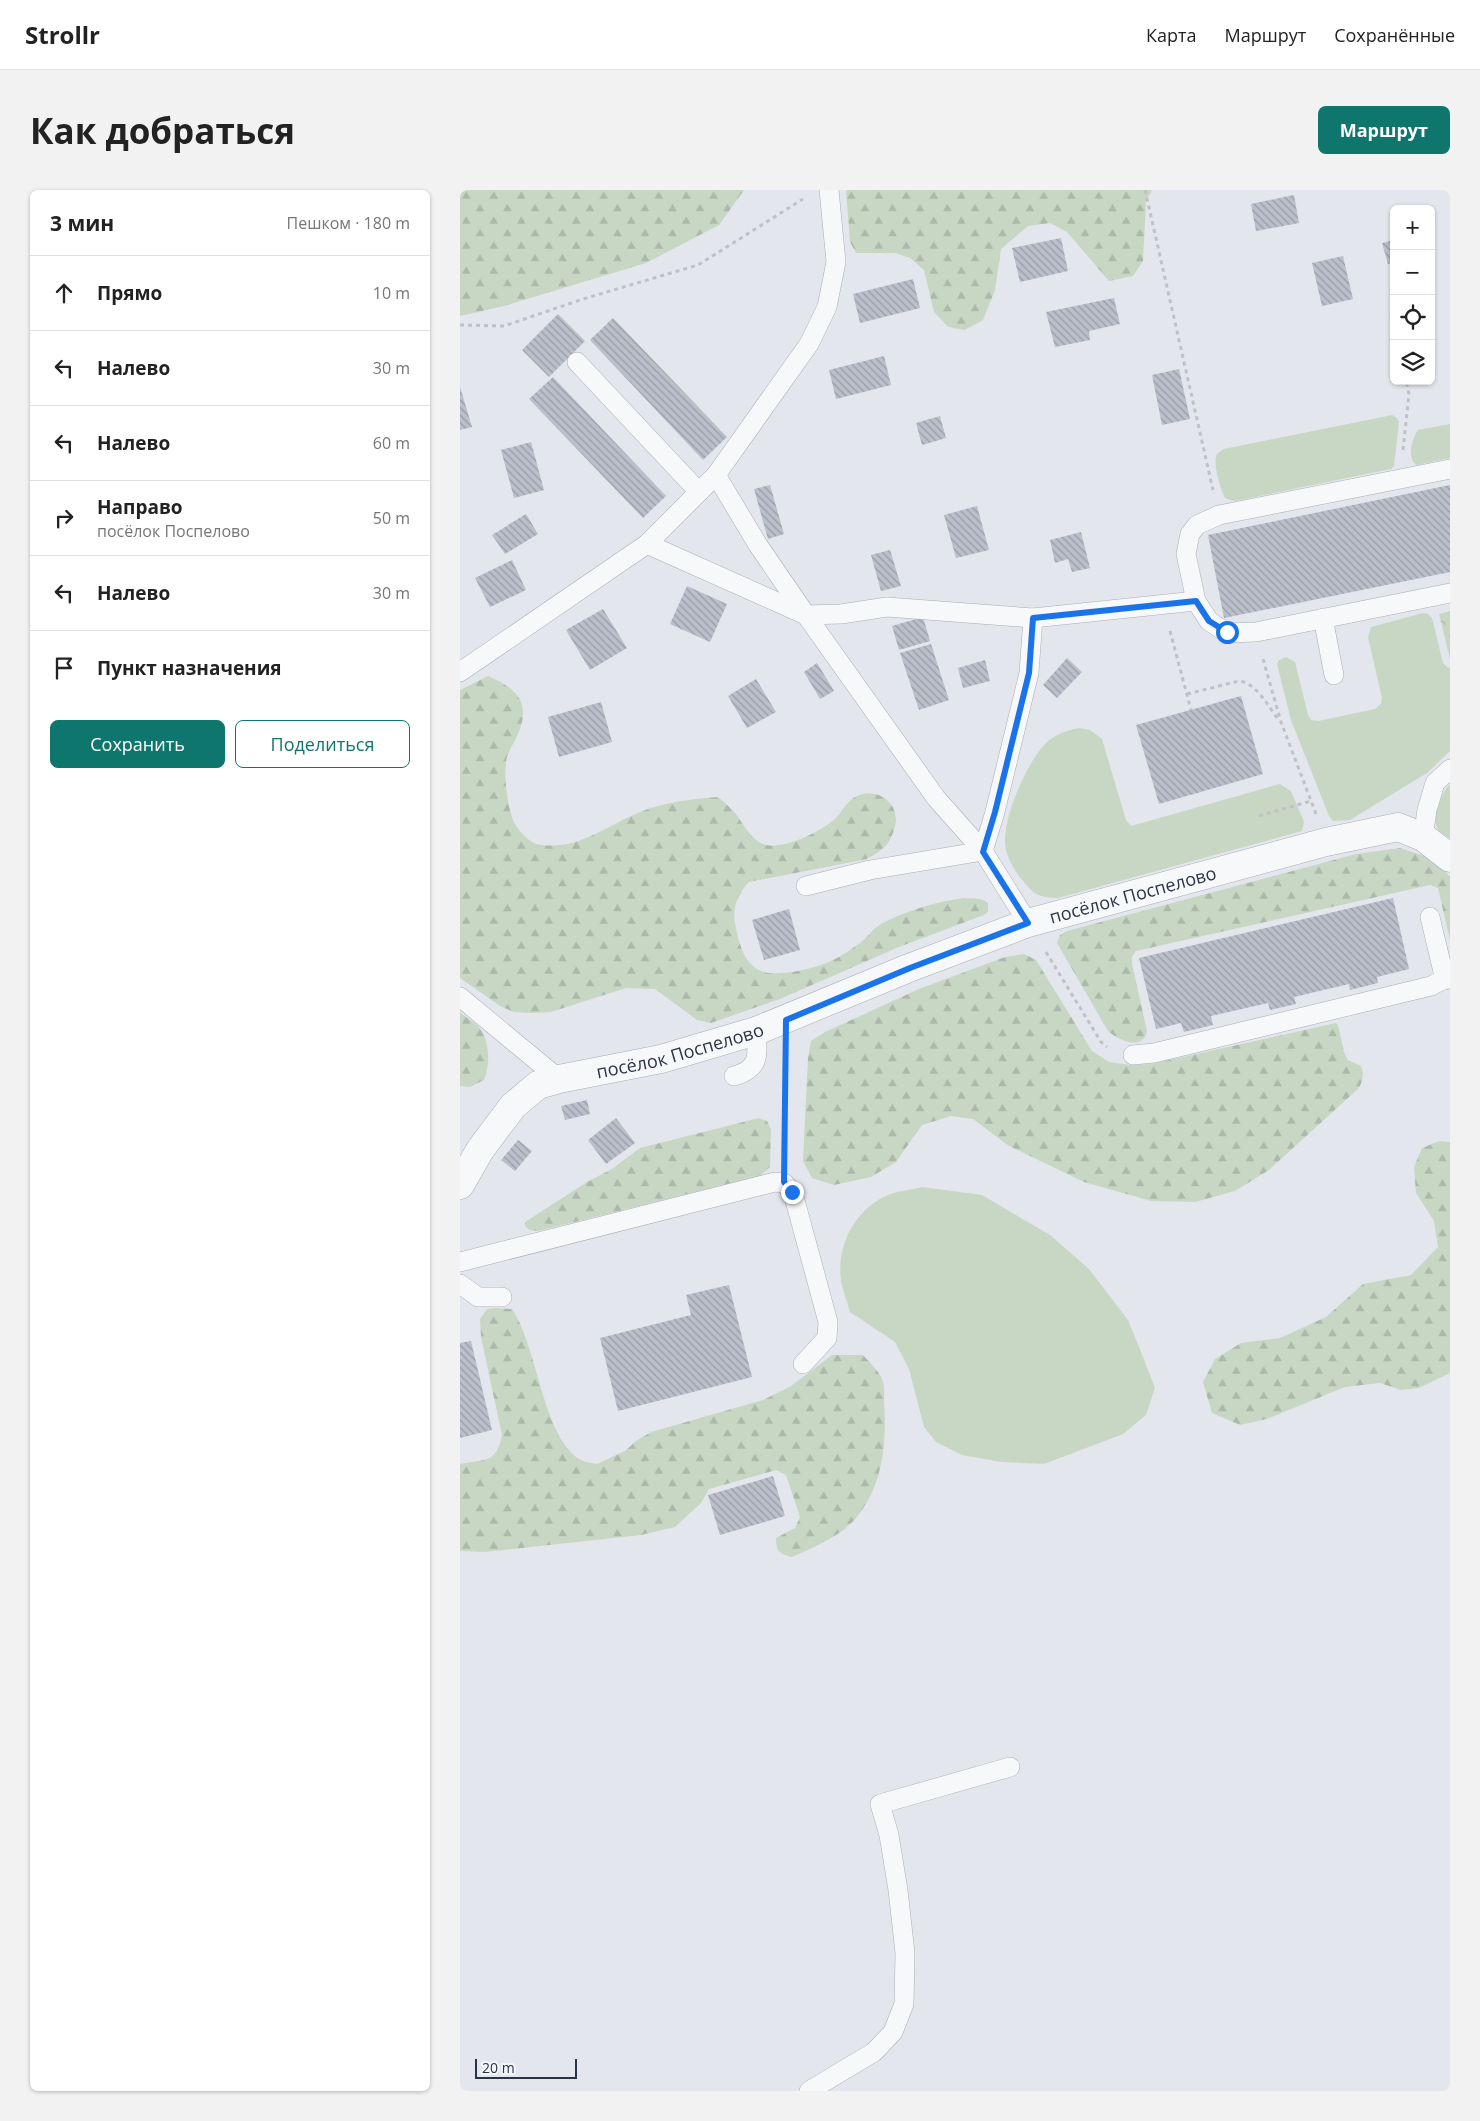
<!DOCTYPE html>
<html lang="ru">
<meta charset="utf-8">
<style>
body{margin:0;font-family:"Open Sans",sans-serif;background:#f2f2f2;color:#222}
.controls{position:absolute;right:15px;top:15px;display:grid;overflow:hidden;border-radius:8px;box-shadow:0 1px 4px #0004}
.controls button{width:45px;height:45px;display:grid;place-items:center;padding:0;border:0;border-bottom:1px solid #e0e0e0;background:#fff;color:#222;font:25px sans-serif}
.scale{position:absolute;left:15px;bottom:12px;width:102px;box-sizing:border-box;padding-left:5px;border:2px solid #2a3346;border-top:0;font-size:14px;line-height:18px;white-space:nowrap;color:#2a3346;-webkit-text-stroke:4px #f3f6f9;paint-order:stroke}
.stop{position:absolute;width:15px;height:15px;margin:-11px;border:4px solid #1a73e8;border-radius:50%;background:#fff}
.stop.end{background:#1a73e8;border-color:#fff;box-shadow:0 1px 5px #0008}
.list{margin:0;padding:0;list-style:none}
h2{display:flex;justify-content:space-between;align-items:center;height:65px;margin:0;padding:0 20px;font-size:21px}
h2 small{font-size:16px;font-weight:400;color:#767676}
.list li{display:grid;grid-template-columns:32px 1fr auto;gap:15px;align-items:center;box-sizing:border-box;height:75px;padding:0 20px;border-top:1px solid #e0e0e0}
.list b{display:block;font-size:19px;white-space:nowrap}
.list p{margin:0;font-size:16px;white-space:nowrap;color:#767676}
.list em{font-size:16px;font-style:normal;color:#767676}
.actions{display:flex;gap:10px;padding:15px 20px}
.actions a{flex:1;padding:11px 0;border:1px solid #0f766e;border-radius:8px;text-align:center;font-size:18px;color:#0f766e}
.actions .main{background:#0f766e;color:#fff}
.icon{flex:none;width:28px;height:28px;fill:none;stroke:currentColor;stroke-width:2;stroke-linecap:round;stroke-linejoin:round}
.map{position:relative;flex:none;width:990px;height:1901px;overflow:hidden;border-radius:8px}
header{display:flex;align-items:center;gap:30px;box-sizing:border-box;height:70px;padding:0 25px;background:#fff;border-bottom:1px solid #e0e0e0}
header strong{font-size:24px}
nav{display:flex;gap:28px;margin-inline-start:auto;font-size:18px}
.intro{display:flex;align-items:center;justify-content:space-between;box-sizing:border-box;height:120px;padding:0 30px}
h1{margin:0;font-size:35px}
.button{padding:12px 22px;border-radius:8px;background:#0f766e;color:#fff;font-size:18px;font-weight:700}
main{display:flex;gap:30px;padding:0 30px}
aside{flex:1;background:#fff;border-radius:8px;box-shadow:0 1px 4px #0004}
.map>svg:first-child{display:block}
</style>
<header>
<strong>Strollr</strong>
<nav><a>Карта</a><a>Маршрут</a><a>Сохранённые</a></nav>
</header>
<div class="intro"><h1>Как добраться</h1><a class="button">Маршрут</a></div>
<main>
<aside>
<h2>3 мин<small>Пешком · 180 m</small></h2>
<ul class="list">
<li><svg class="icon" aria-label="ahead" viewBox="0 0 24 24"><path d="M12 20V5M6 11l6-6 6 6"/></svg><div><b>Прямо</b></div><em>10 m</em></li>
<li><svg class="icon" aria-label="left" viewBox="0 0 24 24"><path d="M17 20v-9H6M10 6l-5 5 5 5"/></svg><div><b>Налево</b></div><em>30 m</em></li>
<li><svg class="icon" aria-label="left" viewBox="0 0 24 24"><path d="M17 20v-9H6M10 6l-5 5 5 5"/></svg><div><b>Налево</b></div><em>60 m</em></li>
<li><svg class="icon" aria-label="right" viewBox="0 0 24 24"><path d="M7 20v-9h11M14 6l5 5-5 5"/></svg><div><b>Направо</b><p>посёлок Поспелово</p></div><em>50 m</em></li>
<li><svg class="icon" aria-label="left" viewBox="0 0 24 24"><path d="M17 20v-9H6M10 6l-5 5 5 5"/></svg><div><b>Налево</b></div><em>30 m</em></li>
<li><svg class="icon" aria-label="arrive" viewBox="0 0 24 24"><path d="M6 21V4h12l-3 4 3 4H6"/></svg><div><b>Пункт назначения</b></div></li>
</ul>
<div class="actions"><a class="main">Сохранить</a><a>Поделиться</a></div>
</aside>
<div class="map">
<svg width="990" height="1901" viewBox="0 0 990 1901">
<defs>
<pattern id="forest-firs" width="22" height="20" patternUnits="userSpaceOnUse" patternTransform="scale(1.25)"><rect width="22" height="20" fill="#c8d7c4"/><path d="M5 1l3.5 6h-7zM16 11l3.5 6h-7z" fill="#acb9aa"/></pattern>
<pattern id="park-crowns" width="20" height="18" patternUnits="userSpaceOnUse" patternTransform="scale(1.25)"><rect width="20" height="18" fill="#c8d7c4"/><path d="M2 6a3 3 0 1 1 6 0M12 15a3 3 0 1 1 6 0" fill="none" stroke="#acb9aa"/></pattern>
<pattern id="building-back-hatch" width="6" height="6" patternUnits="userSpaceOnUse" patternTransform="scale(1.25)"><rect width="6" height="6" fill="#babfca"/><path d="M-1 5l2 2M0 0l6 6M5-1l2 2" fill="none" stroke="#979ca6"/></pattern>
</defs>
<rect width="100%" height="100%" fill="#e3e6ec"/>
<g fill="#c8d7c4">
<path d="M 932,225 L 937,228 L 939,232 L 934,276 L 931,279 L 775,311 L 765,308 C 761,301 752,271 757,264 C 758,263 763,259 764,259 Z"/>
<path d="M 990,234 L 990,268 L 957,275 C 946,270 952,248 958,240 Z"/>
<path d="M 963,423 L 968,424 L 972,428 L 983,473 L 987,477 L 990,478 L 990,561 L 967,583 L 890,630 L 873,631 L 869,626 L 831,530 L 817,474 L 819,470 L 826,467 L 835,472 L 848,525 L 851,530 L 858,531 L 915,519 L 921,514 L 922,508 L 908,447 L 911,437 Z"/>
<path d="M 620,538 L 630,540 L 642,549 L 666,630 L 671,636 L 820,594 L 831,601 L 844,632 L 842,641 L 598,708 C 576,707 573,704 560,687 C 553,678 545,664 545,652 C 544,625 568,569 588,551 C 598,543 608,540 620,538 Z"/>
<path d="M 990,594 L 990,649 C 985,645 977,641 976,635 C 973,623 982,602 990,594 Z"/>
<path d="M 462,997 L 522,1005 L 590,1045 L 629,1079 L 668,1130 L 679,1157 L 695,1198 L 686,1225 L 663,1244 L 584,1274 L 541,1272 L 502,1265 L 476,1252 L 464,1237 L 449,1179 L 435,1152 L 390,1122 C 387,1112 383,1101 381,1091 C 376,1056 395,1019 428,1005 C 438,1001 451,1000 462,997 Z"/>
</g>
<g fill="url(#forest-firs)">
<path d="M 0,0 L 284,0 L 259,35 L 186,73 L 44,116 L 0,126 Z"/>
<path d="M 386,0 L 692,0 L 686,11 L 683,71 L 673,86 L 649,91 L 607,42 L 590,33 L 568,36 L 541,59 L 535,100 L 523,130 L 505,140 L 488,137 L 474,122 L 464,80 L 450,68 L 435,63 L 396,63 L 390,52 Z"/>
<path d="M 28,486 C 58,499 72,513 57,546 C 54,553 49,560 47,567 C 43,581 47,613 52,627 C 54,636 68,652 77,654 C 117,662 145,636 180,622 C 205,612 231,609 258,607 C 264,612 270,617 275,623 C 284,634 291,651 306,655 C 326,659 362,641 376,628 C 383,620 387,611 397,606 C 417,596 441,614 435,636 C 430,655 423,660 407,669 L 289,692 C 278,704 272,717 275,733 C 278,749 283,774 301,781 C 314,787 347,780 361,775 C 374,771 389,761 400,753 C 407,748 412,739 420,735 C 439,723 509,698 528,713 L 528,722 L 524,725 L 439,757 L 320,809 L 251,833 L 237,830 L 195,799 L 166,798 L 91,822 L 72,823 L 54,822 L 40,816 L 0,788 L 0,500 Z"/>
<path d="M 940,658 L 967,667 L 990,686 L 990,750 L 978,698 L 970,695 L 676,761 L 672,767 L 672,774 L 687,841 C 683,862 658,850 648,841 L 597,753 L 600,745 L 607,741 L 896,664 Z"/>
<path d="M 564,764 L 576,770 L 632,861 L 649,872 L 670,875 L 691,874 L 876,833 L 878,835 L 884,862 L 888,870 L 901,876 L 903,883 L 902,891 L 899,898 L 809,980 L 775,1001 L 735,1012 L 691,1011 L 624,992 L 549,956 L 513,929 L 491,926 L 462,935 L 436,972 L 411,987 L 374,995 L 352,988 L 343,971 L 348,868 L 351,851 L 365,842 L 459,799 L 545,767 Z"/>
<path d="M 0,822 C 6,828 17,833 21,840 C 30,854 30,875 24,890 L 10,897 L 0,896 Z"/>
<path d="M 299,928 L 307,931 L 311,939 L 310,977 L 300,986 L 78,1041 L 69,1040 L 65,1036 L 65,1032 L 127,992 L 152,979 L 180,958 Z"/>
<path d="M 979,951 L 990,952 L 990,1183 L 959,1198 L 941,1200 L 920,1193 L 885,1197 L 807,1229 L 780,1235 L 752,1223 L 743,1192 L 755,1169 L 781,1153 L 820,1148 L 866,1127 L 903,1094 L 951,1085 L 978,1057 L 974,1031 L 956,1003 L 954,977 L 962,958 Z"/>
<path d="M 36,1118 L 52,1119 C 78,1158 82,1244 119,1269 C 124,1272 131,1273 137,1274 L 165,1261 L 176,1251 L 191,1242 L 303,1210 L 331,1196 L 372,1165 L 403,1165 C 409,1172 419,1181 422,1189 C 425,1195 424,1205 424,1212 C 427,1251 423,1297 396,1328 C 380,1347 354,1357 332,1367 C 319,1364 316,1361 316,1348 L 335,1338 L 340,1327 L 326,1285 L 316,1280 L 249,1299 L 241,1313 L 215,1337 L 181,1345 L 24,1362 L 0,1361 L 0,1274 C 26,1269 36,1274 42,1245 L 21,1147 L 20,1129 L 27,1119 Z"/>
</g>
<path fill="url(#park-crowns)" d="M 990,421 L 990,469 L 979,424 Z"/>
<g fill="url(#building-back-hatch)">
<path d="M 834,5 L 839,33 L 796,41 L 791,14 Z"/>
<path d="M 601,48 L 608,81 L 560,92 L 552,58 Z"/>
<path d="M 934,50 L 934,73 L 928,74 L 922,53 Z"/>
<path d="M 883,66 L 893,109 L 862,116 L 852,73 Z"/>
<path d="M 453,89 L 460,118 L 400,133 L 393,104 Z"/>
<path d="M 654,108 L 660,134 L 629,141 L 630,150 L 595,157 L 586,122 Z"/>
<path d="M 98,124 L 125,151 L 89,187 L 62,160 Z"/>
<path d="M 153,128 L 267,247 L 243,270 L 130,150 Z"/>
<path d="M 424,166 L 431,195 L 376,209 L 369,180 Z"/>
<path d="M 719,179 L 730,229 L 702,235 L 692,185 Z"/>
<path d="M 93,187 L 206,306 L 183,328 L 69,209 Z"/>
<path d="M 0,197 L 12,237 L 0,240 Z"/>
<path d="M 480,226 L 486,248 L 462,255 L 456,233 Z"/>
<path d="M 71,252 L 84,300 L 54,308 L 41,260 Z"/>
<path d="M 310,295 L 324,344 L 308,349 L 294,299 Z"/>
<path d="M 990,295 L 990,382 L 764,428 L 748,345 Z"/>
<path d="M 517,316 L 529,360 L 496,368 L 484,325 Z"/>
<path d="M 66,324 L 78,344 L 45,364 L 32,345 Z"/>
<path d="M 621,342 L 630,378 L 612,382 L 608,369 L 595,373 L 590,350 Z"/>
<path d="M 430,360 L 441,396 L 421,401 L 411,365 Z"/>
<path d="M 52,370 L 66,400 L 30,417 L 15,388 Z"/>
<path d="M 227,396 L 267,414 L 250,452 L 210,434 Z"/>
<path d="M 143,419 L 167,458 L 130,480 L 106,440 Z"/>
<path d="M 463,427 L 470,451 L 439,460 L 432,436 Z"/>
<path d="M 471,454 L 489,510 L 459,520 L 440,463 Z"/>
<path d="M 607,468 L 622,482 L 597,508 L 583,495 Z"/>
<path d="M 525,470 L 530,491 L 503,498 L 498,478 Z"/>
<path d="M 357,473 L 374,501 L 360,509 L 344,482 Z"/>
<path d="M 296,489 L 316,522 L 287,538 L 268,506 Z"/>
<path d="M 781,506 L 803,584 L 699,614 L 676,535 Z"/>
<path d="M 141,512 L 152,552 L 99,567 L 88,527 Z"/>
<path d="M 933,708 L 949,779 L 917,787 L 918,793 L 890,800 L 889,794 L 834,807 L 836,814 L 810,820 L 808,813 L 751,826 L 753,835 L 724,842 L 721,833 L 696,839 L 679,768 Z"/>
<path d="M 329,719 L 340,760 L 304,770 L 292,730 Z"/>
<path d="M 127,910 L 130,924 L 105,930 L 101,916 Z"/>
<path d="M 156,928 L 175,953 L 146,974 L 128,950 Z"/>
<path d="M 58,950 L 72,961 L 55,981 L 41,970 Z"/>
<path d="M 269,1095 L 292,1187 L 158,1221 L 140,1148 L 231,1125 L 226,1105 Z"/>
<path d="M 11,1151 L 32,1240 L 0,1248 L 0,1153 Z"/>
<path d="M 313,1286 L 325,1326 L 260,1345 L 248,1305 Z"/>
</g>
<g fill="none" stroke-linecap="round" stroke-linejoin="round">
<g stroke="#a8adb7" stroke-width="20">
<g id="service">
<path d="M 117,172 L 239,302"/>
<path d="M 990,279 L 759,325 L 737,335 L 730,344 L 726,364 L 736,411 L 749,431 L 767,443 L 796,442 L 990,403"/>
<path d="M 256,285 L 298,355 L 346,425 L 381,424 L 427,417 L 573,428 L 736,411"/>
<path d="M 187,354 L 346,425 L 476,608 L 523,661"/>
<path d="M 863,428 L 874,485"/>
<path d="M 0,482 L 187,354 L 256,285 L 349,154 L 367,117 L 376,72 L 369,0"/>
<path d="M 963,647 L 967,620 L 975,593 L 990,579"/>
<path d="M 523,661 L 535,622 L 569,483 L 573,428"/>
<path d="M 346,696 L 410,680 L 523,661 L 568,733"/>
<path d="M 970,727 L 985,790"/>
<path d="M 0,807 L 99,889"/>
<path d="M 673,865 L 694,863 L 971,796 L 990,786"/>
<path d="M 274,886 C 300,879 298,865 296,841"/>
<path d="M 0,1072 L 315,992 L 324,993 L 333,1003 L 368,1132 L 367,1148 L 343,1174"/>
<path d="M 0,1094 L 18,1107 L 42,1107"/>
<path d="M 349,1901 L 414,1862 L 433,1842 L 444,1814 L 445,1763 L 438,1700 L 429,1645 L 420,1614 L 550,1577"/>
</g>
</g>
<g stroke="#a8adb7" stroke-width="29">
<g id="tertiary">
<path id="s1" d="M 0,995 L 20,960 L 53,916 L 78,895 L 99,889 L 201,869 L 296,841 L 449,778 L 568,733 L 866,652 L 938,637 L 963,647 L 990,668"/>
</g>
</g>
<g stroke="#bec1c8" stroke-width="3" stroke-dasharray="4 4" stroke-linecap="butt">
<path d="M 685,0 L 753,300"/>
<path d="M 931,125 L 934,138"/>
<path d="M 0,135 L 44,136 L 123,109 L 238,75 L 343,9"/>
<path d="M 943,260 L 949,204 L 946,191"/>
<path d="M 710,441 L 731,520"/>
<path d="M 803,469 L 821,532 L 856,624"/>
<path d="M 727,504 L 779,491 C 797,493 808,517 819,530"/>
<path d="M 799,626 L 851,611"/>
<path d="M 586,762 L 641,852 L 647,857"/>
<path d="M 324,967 L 326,868"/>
</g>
<use href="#service" stroke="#f7f8fa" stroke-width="19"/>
<use href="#tertiary" stroke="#f7f8fa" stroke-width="28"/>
</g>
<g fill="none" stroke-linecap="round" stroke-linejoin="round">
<path stroke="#1a73e8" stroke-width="6" d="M 332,1002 L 324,992 L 326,830 L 450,778 L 568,733 L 523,662 L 535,622 L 569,483 L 573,428 L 736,411 L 749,431 L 767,442"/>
</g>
<g text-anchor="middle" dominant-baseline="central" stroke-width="4" stroke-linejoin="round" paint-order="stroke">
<g font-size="18" fill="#2a3346" stroke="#f3f6f9">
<text stroke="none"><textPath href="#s1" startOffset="754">посёлок Поспелово</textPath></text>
<text stroke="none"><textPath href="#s1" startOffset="274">посёлок Поспелово</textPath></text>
</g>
</g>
</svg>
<div class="controls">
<button>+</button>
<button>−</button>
<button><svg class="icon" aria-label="locate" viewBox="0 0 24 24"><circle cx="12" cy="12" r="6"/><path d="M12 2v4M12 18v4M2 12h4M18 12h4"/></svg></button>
<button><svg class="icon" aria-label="layers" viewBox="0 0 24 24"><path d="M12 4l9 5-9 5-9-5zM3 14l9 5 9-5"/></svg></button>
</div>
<div class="scale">20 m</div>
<div class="stop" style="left:767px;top:442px"></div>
<div class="stop end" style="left:332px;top:1002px"></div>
</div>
</main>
